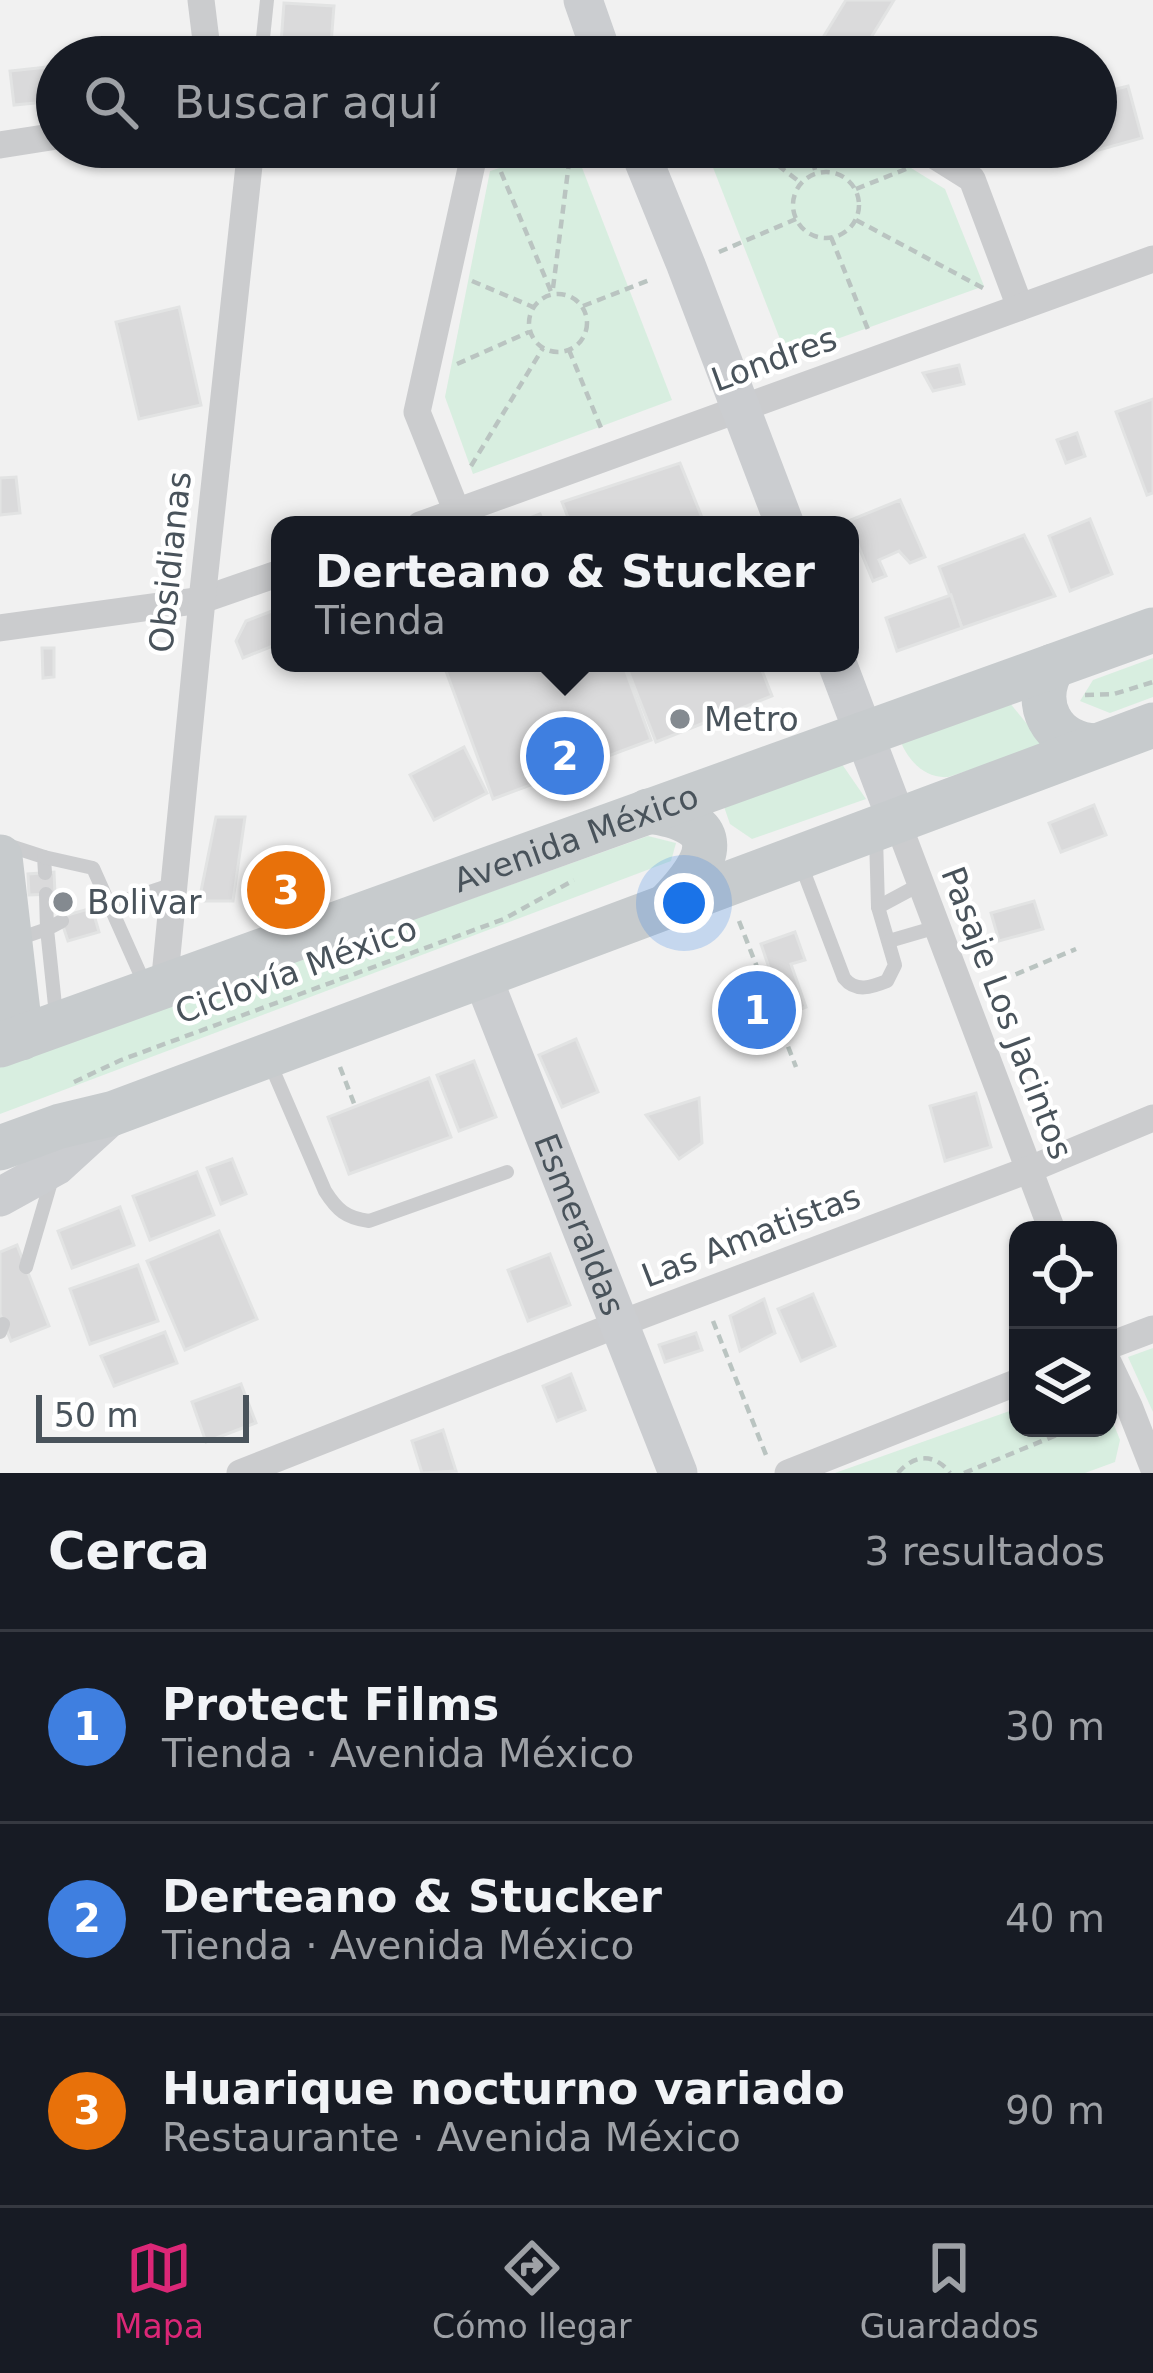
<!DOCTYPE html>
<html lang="es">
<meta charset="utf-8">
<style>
body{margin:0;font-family:"DejaVu Sans",sans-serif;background:#242831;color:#f1f3f6}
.controls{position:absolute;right:36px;bottom:36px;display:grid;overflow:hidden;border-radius:24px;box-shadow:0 3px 9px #0004}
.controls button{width:108px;height:108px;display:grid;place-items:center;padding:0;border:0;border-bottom:3px solid #363941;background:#171b24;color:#f1f3f6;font:60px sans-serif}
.scale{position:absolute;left:36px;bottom:30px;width:213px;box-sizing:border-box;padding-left:12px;border:6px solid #49535b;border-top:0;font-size:33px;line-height:42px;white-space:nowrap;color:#49535b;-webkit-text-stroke:9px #fff;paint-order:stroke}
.you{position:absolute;left:684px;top:903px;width:42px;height:42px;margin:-30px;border:9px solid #fff;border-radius:50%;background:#1a73e8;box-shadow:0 0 0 18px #1a73e833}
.badge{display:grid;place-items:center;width:78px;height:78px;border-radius:50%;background:#db2777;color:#fff;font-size:39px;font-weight:700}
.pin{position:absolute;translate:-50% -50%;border:6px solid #fff;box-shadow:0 3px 12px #0006}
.popup{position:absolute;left:271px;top:516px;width:588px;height:156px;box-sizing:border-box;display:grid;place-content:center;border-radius:24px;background:#171b24;filter:drop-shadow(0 3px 9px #0005);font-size:39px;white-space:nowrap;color:#9ea1a6}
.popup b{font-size:45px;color:#f1f3f6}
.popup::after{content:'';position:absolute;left:50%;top:100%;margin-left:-24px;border:24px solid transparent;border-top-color:#171b24}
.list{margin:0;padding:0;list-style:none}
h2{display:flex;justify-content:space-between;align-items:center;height:156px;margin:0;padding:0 48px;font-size:51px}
h2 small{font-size:39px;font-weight:400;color:#9ea1a6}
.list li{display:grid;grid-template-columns:78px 1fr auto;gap:36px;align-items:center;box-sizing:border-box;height:192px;padding:0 48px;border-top:3px solid #363941}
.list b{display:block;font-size:45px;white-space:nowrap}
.list p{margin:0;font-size:39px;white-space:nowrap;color:#9ea1a6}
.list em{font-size:39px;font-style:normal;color:#9ea1a6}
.icon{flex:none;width:66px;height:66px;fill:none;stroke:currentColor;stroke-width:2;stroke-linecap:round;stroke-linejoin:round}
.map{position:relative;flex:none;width:1153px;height:1473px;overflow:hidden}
.search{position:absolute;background:#171b24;box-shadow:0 3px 9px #0004;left:36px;right:36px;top:36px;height:132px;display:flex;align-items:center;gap:30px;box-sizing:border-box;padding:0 42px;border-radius:66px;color:#9ea1a6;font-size:45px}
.sheet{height:732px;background:#171b24}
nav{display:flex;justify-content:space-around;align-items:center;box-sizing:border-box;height:168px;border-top:3px solid #363941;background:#171b24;font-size:33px;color:#9ea1a6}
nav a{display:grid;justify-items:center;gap:6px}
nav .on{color:#db2777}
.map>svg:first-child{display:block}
</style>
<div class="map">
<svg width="1153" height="1473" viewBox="0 0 1153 1473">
<rect width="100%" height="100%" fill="#f1f1f1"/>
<g fill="#d8eee0">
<path d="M 567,147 L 574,147 L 672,400 L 473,474 L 445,397 L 490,171 Z"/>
<path d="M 705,147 L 877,147 L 945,189 L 984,286 L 787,357 Z"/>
<path d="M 1153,658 L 1153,697 L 1110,713 L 1080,701 L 1093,680 Z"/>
<path d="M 1005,697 L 1045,746 L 948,777 C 924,779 905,758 899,736 Z"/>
<path d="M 837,757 L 866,799 L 752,839 L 730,824 L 720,795 Z"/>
<path d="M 648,836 L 676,843 L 671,861 L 0,1114 L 0,1066 Z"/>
<path d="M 1153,1348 L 1153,1412 L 1128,1357 Z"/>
<path d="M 1018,1408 L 1018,1428 L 1108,1428 L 1108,1410 L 1120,1440 L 1115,1462 L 1085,1473 L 835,1473 Z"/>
</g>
<g fill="#dadadb" stroke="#e2e3e3" stroke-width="3">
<path d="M 846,0 L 894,0 L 859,57 L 829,57 L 816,49 Z"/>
<path d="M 284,3 L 334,6 L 330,57 L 280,57 Z"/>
<path d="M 57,66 L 57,101 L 14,105 L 10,71 Z"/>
<path d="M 1128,86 L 1142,138 L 1088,153 L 1086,147 L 1096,147 L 1096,94 Z"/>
<path d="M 179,307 L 201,405 L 139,419 L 116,322 Z"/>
<path d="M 959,365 L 964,384 L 933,391 L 923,373 Z"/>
<path d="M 1153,399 L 1153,493 L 1147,495 L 1116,412 Z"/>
<path d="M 1077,433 L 1085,456 L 1066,463 L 1057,440 Z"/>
<path d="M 680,463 L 705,525 L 571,525 L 562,502 Z"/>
<path d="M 16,477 L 20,513 L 0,515 L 0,478 Z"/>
<path d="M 900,500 L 925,557 L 910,563 L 899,551 L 879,560 L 886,576 L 873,581 L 848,521 Z"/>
<path d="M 540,514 L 545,525 L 512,525 Z"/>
<path d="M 1090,519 L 1112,574 L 1070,591 L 1049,536 Z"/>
<path d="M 1024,535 L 1055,596 L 962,628 L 939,567 Z"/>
<path d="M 951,595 L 962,628 L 897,651 L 886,618 Z"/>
<path d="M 280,608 L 280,643 L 243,658 L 236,641 L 246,621 Z"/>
<path d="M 42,648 L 54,648 L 54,677 L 43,678 Z"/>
<path d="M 467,663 L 623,663 L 651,740 L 493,799 L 446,671 Z"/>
<path d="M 625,663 L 759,663 L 772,696 L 656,742 Z"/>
<path d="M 464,747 L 487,793 L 434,820 L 410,775 Z"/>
<path d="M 1094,805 L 1106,835 L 1061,852 L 1049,823 Z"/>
<path d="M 216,817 L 245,817 L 233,901 L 199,901 Z"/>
<path d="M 54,872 L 55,894 L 29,895 L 28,874 Z"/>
<path d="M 1034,901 L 1043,929 L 999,941 L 991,913 Z"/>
<path d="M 92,908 L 99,932 L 68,941 L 60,917 Z"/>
<path d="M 795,932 L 805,960 L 791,964 L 806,1007 L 785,1015 L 761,944 Z"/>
<path d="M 576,1039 L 598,1092 L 562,1107 L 539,1055 Z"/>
<path d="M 474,1061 L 496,1117 L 459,1131 L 437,1075 Z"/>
<path d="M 429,1078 L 451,1137 L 349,1174 L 328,1117 Z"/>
<path d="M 976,1093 L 991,1147 L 945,1161 L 930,1106 Z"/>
<path d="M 699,1098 L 702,1143 L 679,1159 L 646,1115 Z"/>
<path d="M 232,1159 L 246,1194 L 221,1204 L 207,1168 Z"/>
<path d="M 197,1172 L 214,1215 L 150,1240 L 133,1196 Z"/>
<path d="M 120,1207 L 134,1245 L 72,1268 L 58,1231 Z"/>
<path d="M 219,1231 L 257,1319 L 185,1350 L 147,1261 Z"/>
<path d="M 17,1245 L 49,1326 L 11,1341 L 0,1314 L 0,1252 Z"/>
<path d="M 550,1254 L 570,1305 L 528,1321 L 508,1270 Z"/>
<path d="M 138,1265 L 158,1321 L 90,1344 L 70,1289 Z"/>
<path d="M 813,1294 L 835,1346 L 801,1361 L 778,1309 Z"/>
<path d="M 764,1299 L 775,1333 L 740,1351 L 730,1316 Z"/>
<path d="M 165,1332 L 177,1363 L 114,1386 L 101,1356 Z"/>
<path d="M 696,1333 L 702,1350 L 665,1362 L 659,1345 Z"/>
<path d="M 571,1374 L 585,1410 L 557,1421 L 543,1386 Z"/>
<path d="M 241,1384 L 256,1423 L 206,1442 L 192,1402 Z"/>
<path d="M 443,1430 L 456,1471 L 422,1473 L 412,1441 Z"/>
</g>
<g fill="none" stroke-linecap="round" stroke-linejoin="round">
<g stroke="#bac4c1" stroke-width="4.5" stroke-dasharray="9 6" stroke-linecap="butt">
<path d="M 754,147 L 801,183"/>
<path d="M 808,147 L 816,173"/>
<path d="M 501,172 L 552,294"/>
<circle cx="826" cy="205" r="33"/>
<path d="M 856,189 L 906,169"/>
<path d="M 856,220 L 983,288"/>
<path d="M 831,237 L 869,332"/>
<path d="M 719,252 L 796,219"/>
<path d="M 472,281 L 533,307"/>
<path d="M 553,288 L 571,147"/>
<circle cx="558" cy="323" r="29"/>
<path d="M 583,306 L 652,279"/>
<path d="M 569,350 L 601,428"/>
<path d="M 457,364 L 529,332"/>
<path d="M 471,466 L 543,348"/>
<path d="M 1085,695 L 1114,694 L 1153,682"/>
<path d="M 739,921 L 796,1067"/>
<path d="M 988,986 L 1076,949"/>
<path d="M 340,1067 L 355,1106"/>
<path d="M 74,1082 L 121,1060 L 504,919 L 574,880"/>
<path d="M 713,1321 L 766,1455"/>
<path d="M 898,1473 C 914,1454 935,1453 950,1473"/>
<path d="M 964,1473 L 1074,1428"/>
</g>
<g stroke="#cbccce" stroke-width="14">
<path d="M 261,57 L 267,0"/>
<path d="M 7,845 L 44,857 L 45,873"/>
<path d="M 44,857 L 93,868 L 146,987"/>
<path d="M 800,862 L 844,978 C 856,993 872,987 887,981 L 895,965 L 878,907 L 876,837"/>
<path d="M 878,907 L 919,885"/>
<path d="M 93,911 L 174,884"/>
<path d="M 15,940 L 47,929 L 46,894"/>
<path d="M 889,941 L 937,927"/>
<path d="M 56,1015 L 47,929 L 62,921"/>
<path d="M 269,1061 L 325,1191 C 337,1210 346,1218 369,1221 L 507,1172"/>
<path d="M 26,1267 L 53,1175"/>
<path d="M 0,1332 L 3,1324"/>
</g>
<g stroke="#cbccce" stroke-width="27">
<path d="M 201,0 L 208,57"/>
<path d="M 746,57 L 766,50 L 776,57"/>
<path d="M 0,145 L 57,136"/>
<path d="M 921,147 L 972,179 L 1020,307"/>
<path d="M 457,512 L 417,412 L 474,155 L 494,147"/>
<path d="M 420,525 L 1153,259"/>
<path d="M 0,628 L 202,600 L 280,573"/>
<path d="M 897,821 L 1052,1230"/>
<path d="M 164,986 L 202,600 L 251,147"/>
<path d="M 1108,1346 L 1153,1329"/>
<path d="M 1108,1362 L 1129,1406 L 1153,1467"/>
<path d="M 240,1473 L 619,1324 L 1028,1170 L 1153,1118"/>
<path d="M 788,1473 L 1018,1382"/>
</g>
<g stroke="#cbcdd0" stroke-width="39">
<path d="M 583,0 L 603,57"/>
<path d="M 638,147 L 686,265 L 785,525"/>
<path d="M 837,663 L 897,821"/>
<path id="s1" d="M 482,976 L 678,1473"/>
<path d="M 0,1197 L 56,1166 L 114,1113"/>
</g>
<g stroke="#c7cbcd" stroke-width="45">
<path d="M 1053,666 C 1031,703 1051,743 1095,746"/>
<path d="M 648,811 C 729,822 712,860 667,906"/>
<path d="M 0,857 L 21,1038"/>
<path id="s2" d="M 0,1045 L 1153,630"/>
<path d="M 0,1148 L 60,1126 L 114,1113 L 1153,725"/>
</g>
</g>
<g fill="#848a90" stroke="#fff" stroke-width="4.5">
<circle cx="680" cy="719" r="12"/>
<circle cx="63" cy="902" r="12"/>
</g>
<g text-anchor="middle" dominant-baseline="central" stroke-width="9" stroke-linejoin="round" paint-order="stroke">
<g font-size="33" fill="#49535b" stroke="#fff">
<text transform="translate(774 359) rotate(-20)">Londres</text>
<text transform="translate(170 562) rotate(-84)">Obsidianas</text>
<text stroke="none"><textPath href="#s2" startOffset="612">Avenida México</textPath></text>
<text transform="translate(296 970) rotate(-20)">Ciclovía México</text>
<text transform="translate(1007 1013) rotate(69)">Pasaje Los Jacintos</text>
<text stroke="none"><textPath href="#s1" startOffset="267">Esmeraldas</textPath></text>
<text transform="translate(751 1236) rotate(-21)">Las Amatistas</text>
</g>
<g font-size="33" fill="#49535b" stroke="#fff" text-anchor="start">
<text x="704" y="719">Metro</text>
<text x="87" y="902">Bolivar</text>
</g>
</g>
</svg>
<div class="controls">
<button><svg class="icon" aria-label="locate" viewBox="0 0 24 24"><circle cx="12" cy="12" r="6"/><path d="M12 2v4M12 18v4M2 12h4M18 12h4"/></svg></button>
<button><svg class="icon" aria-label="layers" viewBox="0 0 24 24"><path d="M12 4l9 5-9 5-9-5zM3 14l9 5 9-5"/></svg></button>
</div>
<div class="scale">50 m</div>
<div class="you"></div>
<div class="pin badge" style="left:757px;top:1010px;background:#3f7fe0">1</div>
<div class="pin badge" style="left:565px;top:756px;background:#3f7fe0">2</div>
<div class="popup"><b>Derteano &amp; Stucker</b>Tienda</div>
<div class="pin badge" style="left:286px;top:890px;background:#e8710a">3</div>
<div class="search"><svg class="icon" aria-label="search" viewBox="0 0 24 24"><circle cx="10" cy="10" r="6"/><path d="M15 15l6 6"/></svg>Buscar aquí</div>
</div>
<section class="sheet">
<h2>Cerca<small>3 resultados</small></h2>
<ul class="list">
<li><span class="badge" style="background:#3f7fe0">1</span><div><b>Protect Films</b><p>Tienda · Avenida México</p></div><em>30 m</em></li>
<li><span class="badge" style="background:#3f7fe0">2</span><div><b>Derteano &amp; Stucker</b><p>Tienda · Avenida México</p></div><em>40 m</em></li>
<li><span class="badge" style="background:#e8710a">3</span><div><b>Huarique nocturno variado</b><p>Restaurante · Avenida México</p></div><em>90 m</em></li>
</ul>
</section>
<nav>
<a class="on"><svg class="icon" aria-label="map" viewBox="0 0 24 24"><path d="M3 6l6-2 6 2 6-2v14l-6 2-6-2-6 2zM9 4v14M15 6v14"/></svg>Mapa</a>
<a><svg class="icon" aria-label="directions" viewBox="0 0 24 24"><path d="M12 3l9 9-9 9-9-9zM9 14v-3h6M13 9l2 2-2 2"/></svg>Cómo llegar</a>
<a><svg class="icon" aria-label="saved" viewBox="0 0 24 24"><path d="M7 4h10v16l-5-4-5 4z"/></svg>Guardados</a>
</nav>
